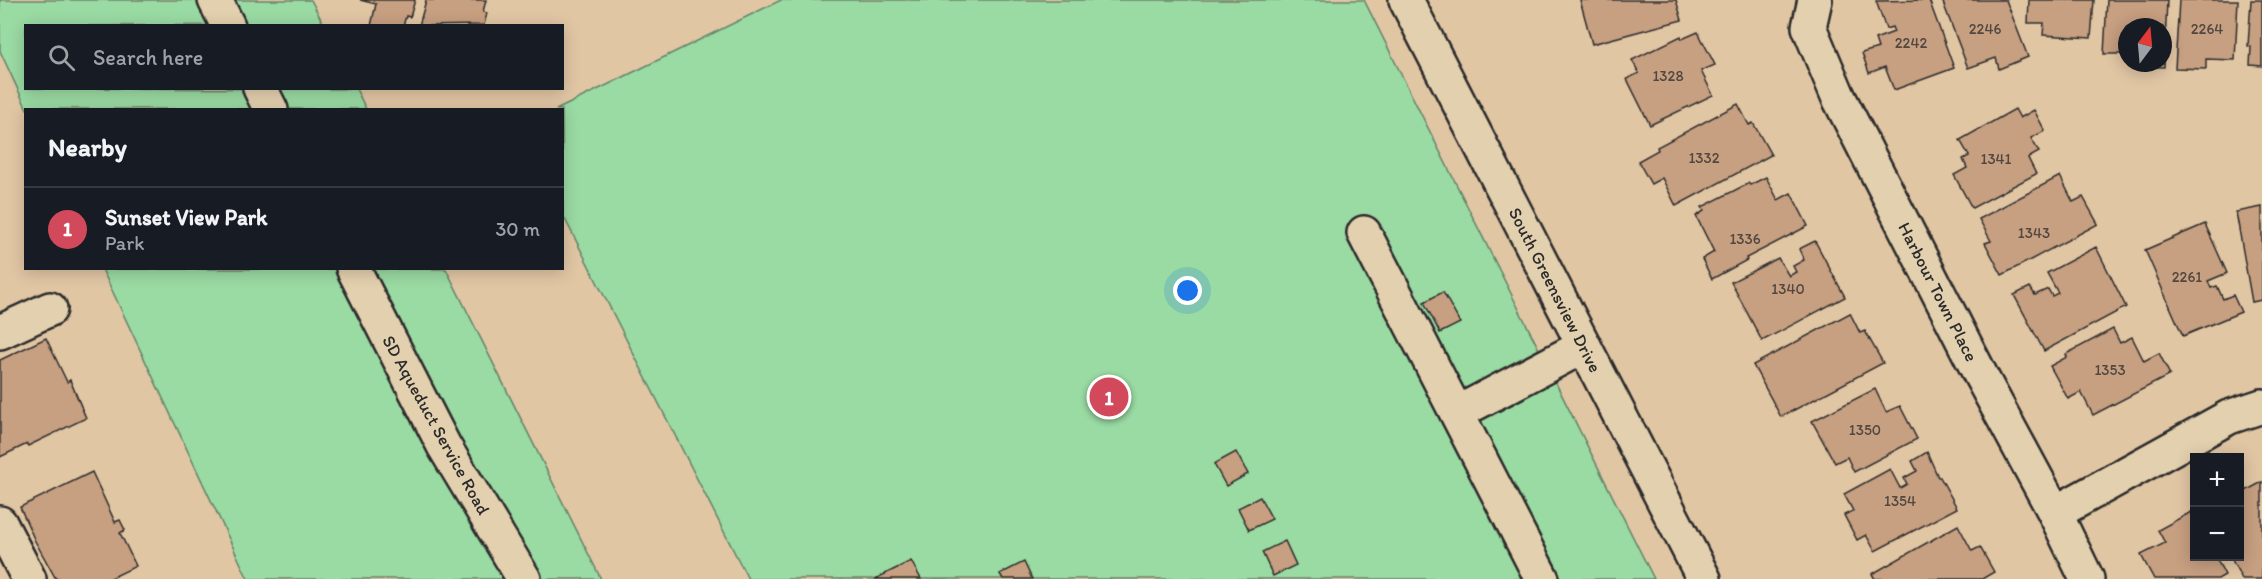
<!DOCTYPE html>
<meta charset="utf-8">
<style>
body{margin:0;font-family:Itim,sans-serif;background:#242831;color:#f1f3f6}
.controls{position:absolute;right:18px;bottom:18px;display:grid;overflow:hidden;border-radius:0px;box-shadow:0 3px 15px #0003}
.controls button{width:54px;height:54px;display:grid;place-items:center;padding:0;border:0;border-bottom:2px solid #363941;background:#171b24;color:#f1f3f6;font:30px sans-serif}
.compass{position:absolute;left:2118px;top:18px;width:54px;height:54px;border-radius:50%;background:#171b24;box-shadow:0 3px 15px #0003;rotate:16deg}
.you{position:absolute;left:1188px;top:291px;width:21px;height:21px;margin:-15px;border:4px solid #fff;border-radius:50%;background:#1a73e8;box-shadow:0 0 0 9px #1a73e833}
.badge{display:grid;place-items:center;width:39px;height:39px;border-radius:50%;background:#d1495b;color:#fff;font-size:20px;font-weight:700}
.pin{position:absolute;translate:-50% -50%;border:3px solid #fff;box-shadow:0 2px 6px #0006}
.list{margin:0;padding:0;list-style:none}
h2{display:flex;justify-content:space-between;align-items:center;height:78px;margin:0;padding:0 24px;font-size:26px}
h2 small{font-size:20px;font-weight:400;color:#9ea1a6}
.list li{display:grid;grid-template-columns:39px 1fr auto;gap:18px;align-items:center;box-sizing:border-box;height:84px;padding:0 24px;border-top:2px solid #363941}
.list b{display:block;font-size:22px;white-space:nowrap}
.list p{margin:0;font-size:20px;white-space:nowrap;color:#9ea1a6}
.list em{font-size:20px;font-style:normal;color:#9ea1a6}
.icon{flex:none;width:33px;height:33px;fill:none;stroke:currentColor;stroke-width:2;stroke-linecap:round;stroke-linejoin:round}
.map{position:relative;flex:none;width:2262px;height:579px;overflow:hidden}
.search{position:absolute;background:#171b24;box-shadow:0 3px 15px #0003;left:24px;top:24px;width:540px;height:66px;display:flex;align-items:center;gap:15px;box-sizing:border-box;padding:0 21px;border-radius:0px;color:#9ea1a6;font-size:22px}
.panel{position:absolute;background:#171b24;box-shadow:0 3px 15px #0003;left:24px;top:108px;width:540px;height:162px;border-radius:0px}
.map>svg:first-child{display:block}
</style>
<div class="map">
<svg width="2262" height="579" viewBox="0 0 2262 579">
<rect width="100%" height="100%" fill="#e1c6a4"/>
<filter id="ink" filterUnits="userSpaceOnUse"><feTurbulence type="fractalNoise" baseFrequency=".0167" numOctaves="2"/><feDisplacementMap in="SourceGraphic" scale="12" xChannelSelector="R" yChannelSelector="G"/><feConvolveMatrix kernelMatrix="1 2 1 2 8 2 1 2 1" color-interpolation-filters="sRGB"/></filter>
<g filter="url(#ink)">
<g fill="#9adaa3" stroke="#628267" stroke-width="1.5">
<path d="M 0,0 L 311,0 L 324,25 L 26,26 L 26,88 L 356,89 L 366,109 L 27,109 L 0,51 Z"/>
<path d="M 781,0 L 1364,0 L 1654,579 L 748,579 L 563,215 L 562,110 L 556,110 Z"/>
<path d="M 102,269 L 446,269 L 601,579 L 248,579 Z"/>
</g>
<g fill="#c79f81" stroke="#2b2b2b" stroke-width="1.5">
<path d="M 360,0 L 415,0 L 410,17 L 406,16 L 403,26 L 371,26 L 376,4 Z"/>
<path d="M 426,0 L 486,0 L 483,12 L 487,13 L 484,25 L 419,26 Z"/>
<path d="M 1580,0 L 1676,0 L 1682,20 L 1592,44 Z"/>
<path d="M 1929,0 L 1954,68 L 1894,90 L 1885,67 L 1869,73 L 1862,53 L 1878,48 L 1875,39 L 1894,32 L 1892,27 L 1886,29 L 1876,1 Z"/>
<path d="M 1942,0 L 2006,0 L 2028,57 L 1999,69 L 1996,58 L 1968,68 Z"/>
<path d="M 2029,0 L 2094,0 L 2091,38 L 2043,35 L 2044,23 L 2028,23 Z"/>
<path d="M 2107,0 L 2167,0 L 2164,67 L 2132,66 L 2133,63 L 2163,63 L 2163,27 L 2127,27 L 2127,54 L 2104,54 Z"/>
<path d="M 2179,0 L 2238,0 L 2235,60 L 2206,59 L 2206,69 L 2175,68 Z"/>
<path d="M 2251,0 L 2262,0 L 2262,66 L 2250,65 L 2251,47 L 2248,46 Z"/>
<path d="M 1698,32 L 1715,65 L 1701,71 L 1713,95 L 1650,125 L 1627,79 L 1639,73 L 1632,60 L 1681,36 L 1682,39 Z"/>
<path d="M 1738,104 L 1749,125 L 1753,123 L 1771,155 L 1676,206 L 1662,178 L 1651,184 L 1638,161 L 1658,150 L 1657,147 Z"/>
<path d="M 2015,109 L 2020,118 L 2034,110 L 2045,131 L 2031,138 L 2039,152 L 2028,158 L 2036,174 L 1972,208 L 1954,175 L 1967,168 L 1963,159 L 1969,156 L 1960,140 Z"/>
<path d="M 2060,176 L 2073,202 L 2083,197 L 2098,224 L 2002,275 L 1985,243 L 1991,241 L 1979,219 Z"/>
<path d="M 1766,177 L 1778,200 L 1791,193 L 1808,226 L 1746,258 L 1747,260 L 1712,279 L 1702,259 L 1714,252 L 1696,216 L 1704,211 L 1702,207 L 1749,183 L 1750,185 Z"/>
<path d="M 2262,207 L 2262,300 L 2252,302 L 2236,212 Z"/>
<path d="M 2205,224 L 2227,273 L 2208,281 L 2211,288 L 2217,286 L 2223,299 L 2233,295 L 2241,312 L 2183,336 L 2145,250 Z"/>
<path d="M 1815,241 L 1845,297 L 1762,341 L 1731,282 L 1778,258 L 1789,276 L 1796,272 L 1793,266 L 1804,260 L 1799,249 Z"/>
<path d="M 2096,247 L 2126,307 L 2044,351 L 2014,295 L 2030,287 L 2035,295 L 2048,289 L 2052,296 L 2058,293 L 2047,273 Z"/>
<path d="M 1443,292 L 1460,323 L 1440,333 L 1424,302 Z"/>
<path d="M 1850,313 L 1860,333 L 1865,331 L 1883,363 L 1781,417 L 1753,365 Z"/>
<path d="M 2113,329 L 2120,343 L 2132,337 L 2144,361 L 2159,353 L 2170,375 L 2093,415 L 2081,392 L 2068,399 L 2050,366 L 2067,357 L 2066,354 Z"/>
<path d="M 46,338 L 67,382 L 70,380 L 86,418 L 28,446 L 27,444 L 0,457 L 0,360 Z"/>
<path d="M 1875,389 L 1886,412 L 1900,406 L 1917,439 L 1854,472 L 1847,457 L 1835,463 L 1812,421 Z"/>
<path d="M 1236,452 L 1248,474 L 1226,486 L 1214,464 Z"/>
<path d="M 1927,452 L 1938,477 L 1940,477 L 1957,508 L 1875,551 L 1866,535 L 1857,540 L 1844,515 L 1853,511 L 1844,494 L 1890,469 L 1900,488 L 1907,484 L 1904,478 L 1917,471 L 1912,461 Z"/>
<path d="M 92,472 L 115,522 L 120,520 L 125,530 L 120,533 L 136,566 L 109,579 L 56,579 L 35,541 L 20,507 Z"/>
<path d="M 2262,482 L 2262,579 L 2242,579 L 2230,556 L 2240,556 L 2240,494 Z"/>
<path d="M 1260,497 L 1272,519 L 1249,530 L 1238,508 Z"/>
<path d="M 2191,512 L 2194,519 L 2194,556 L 2215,556 L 2225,575 L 2218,579 L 2154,579 L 2141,555 L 2165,543 L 2158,530 Z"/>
<path d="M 1958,525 L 1972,551 L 1980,547 L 1994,572 L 1982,579 L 1875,579 L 1872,574 Z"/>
<path d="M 1285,541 L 1296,565 L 1273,576 L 1262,552 Z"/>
<path d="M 911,561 L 921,579 L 875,579 Z"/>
<path d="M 1024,562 L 1032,579 L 1003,579 L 1000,574 Z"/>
</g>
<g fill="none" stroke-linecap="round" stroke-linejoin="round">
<g stroke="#2b2b2b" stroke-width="38">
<g id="minor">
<path d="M 215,0 L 228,26"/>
<path d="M 1406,0 L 1704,579"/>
<path d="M 1815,0 L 1809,27 L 1838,96 L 1982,378 L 2055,513 L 2087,579"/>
<path d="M 260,88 L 271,110"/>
<path d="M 1364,233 L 1542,579"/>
<path d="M 353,268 L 444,446 L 524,579"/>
<path d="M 0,332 L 50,309"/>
<path d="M 1457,413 L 1584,346"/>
<path d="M 2055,513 L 2229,417 L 2262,406"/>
<path d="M 0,523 L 29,579"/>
</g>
</g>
<use href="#minor" stroke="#e3d0ae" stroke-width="33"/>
</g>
</g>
<g text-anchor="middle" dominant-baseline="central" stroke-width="4.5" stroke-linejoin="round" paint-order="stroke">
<g font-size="15" fill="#524840">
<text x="1985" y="29">2246</text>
<text x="2207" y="29">2264</text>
<text x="1911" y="43">2242</text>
<text x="1668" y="76">1328</text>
<text x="1704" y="158">1332</text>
<text x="1996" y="159">1341</text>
<text x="2034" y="233">1343</text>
<text x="1745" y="239">1336</text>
<text x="2187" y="277">2261</text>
<text x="1788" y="289">1340</text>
<text x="2110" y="370">1353</text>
<text x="1865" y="430">1350</text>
<text x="1900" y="501">1354</text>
</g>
<g font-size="18" fill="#2b2b2b" stroke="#e3d0ae">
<text transform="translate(1555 290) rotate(63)">South Greensview Drive</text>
<text transform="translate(1938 292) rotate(63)">Harbour Town Place</text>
<text transform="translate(436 425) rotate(61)">SD Aqueduct Service Road</text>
</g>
</g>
</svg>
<div class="controls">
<button>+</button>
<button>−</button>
</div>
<svg class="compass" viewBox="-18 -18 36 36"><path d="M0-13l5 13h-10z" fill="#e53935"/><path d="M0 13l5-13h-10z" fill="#9ea1a6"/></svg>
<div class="you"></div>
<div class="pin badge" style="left:1109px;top:397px">1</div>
<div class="search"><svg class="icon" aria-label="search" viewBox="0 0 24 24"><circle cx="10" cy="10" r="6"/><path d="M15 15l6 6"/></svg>Search here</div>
<section class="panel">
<h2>Nearby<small></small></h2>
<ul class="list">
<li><span class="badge">1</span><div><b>Sunset View Park</b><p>Park</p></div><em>30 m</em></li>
</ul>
</section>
</div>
